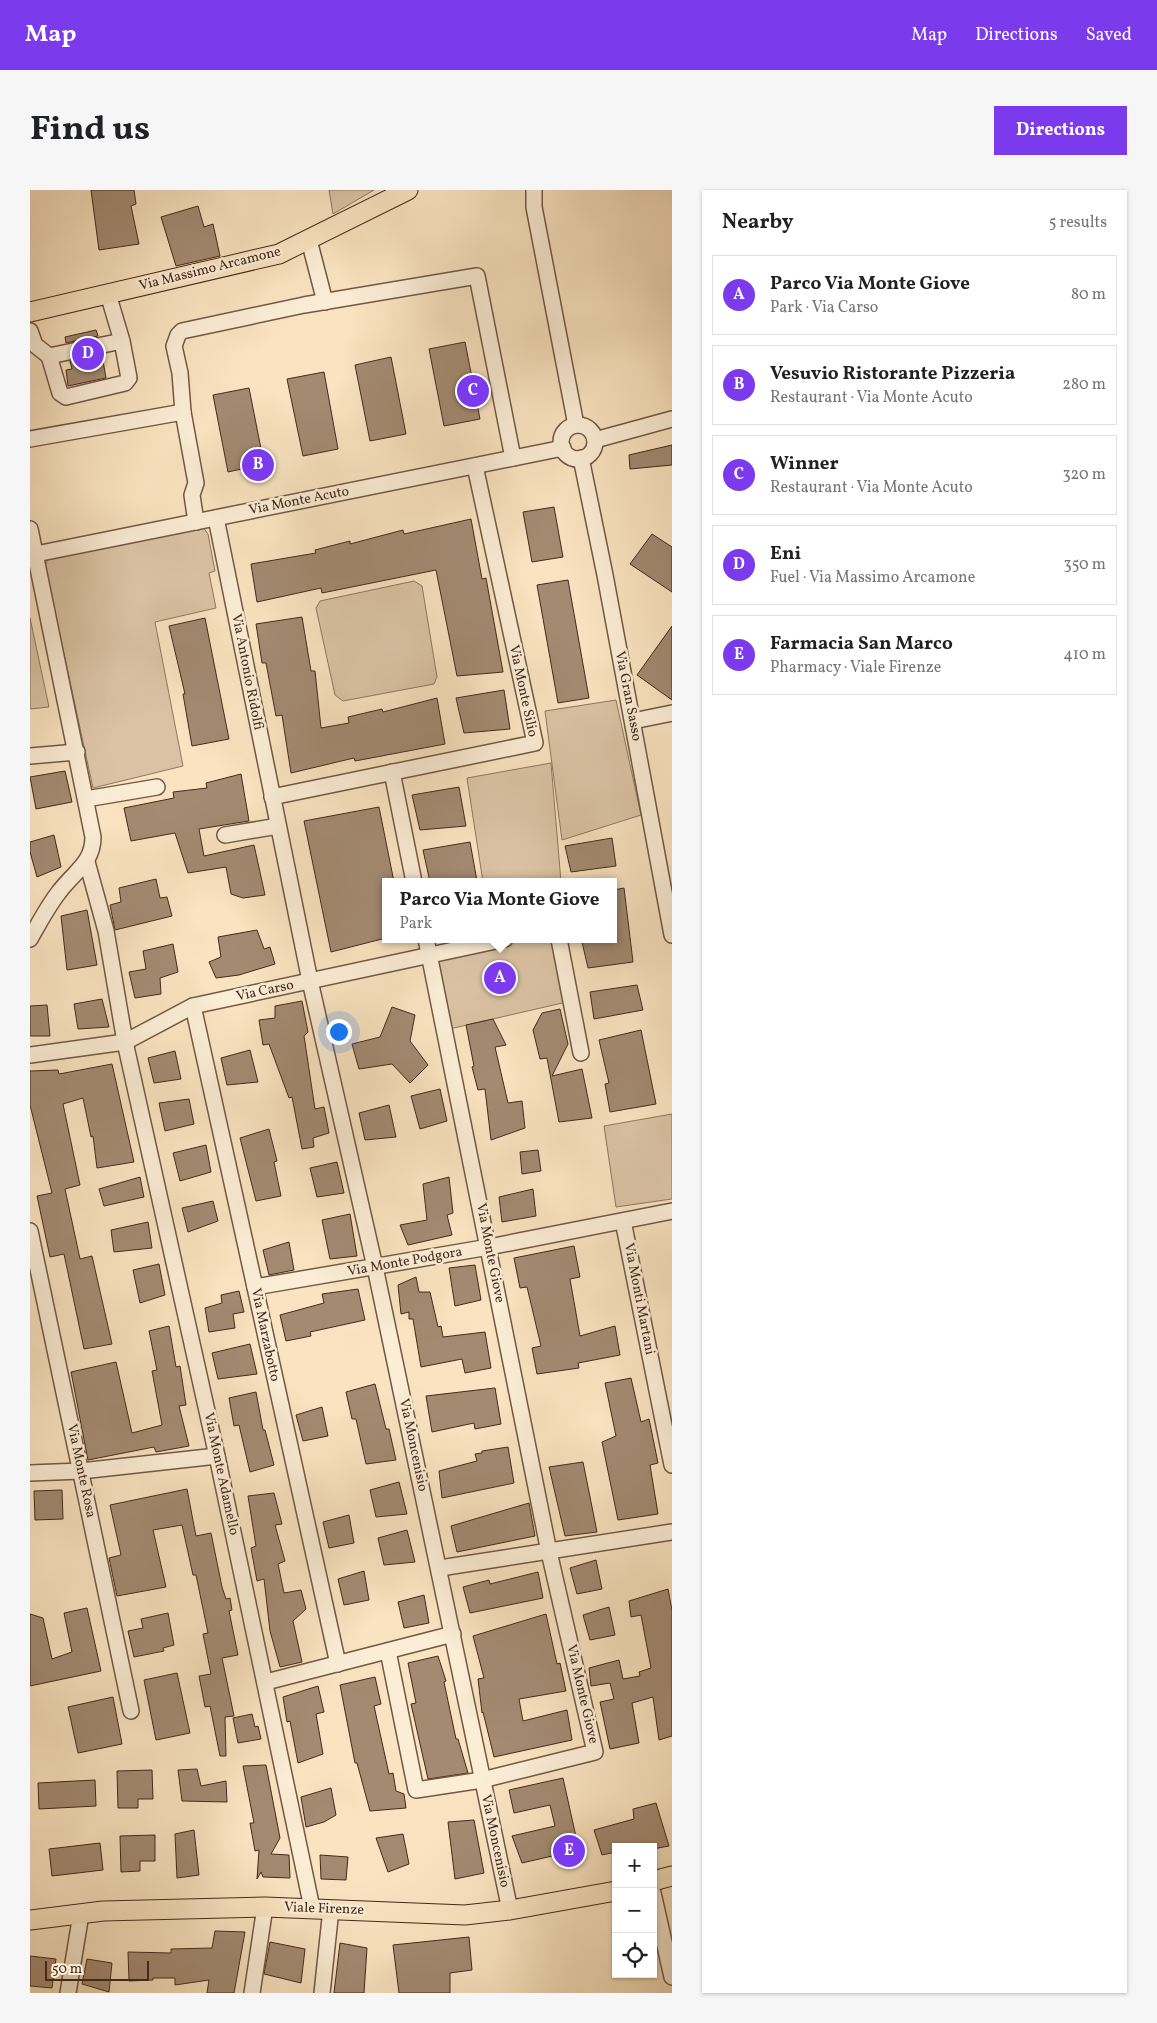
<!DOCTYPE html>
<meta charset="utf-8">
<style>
body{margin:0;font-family:Vollkorn,serif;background:#f6f6f6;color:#202124}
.controls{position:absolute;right:15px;bottom:15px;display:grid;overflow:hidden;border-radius:0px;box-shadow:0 1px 4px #0004}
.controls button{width:45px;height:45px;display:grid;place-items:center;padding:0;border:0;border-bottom:1px solid #e0e0e0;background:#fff;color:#202124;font:25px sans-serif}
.scale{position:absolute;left:15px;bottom:12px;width:104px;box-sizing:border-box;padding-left:5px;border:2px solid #45291b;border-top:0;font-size:14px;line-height:18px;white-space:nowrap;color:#45291b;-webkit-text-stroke:4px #fbedd6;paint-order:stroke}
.you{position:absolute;left:308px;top:841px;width:18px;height:18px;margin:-12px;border:4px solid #fff;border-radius:50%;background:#1a73e8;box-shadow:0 0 0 8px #1a73e833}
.badge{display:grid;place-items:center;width:32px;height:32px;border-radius:50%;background:#7c3aed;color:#fff;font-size:16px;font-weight:700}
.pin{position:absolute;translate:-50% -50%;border:2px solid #fff;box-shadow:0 1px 5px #0006}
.popup{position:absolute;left:352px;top:688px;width:235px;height:65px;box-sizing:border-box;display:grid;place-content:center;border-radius:0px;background:#fff;filter:drop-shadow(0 1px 4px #0005);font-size:16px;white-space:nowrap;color:#757577}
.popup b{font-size:19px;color:#202124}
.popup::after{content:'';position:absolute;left:50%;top:100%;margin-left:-10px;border:10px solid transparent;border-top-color:#fff}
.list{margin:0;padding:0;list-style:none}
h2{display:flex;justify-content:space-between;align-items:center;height:65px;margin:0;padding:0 20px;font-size:21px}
h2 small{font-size:16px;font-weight:400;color:#757577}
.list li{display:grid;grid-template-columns:32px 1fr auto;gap:15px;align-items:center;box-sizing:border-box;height:80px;margin:0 10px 10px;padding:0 10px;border:1px solid #e0e0e0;border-radius:0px}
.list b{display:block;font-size:19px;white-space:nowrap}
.list p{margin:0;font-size:16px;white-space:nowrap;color:#757577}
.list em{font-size:16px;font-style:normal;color:#757577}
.icon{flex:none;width:28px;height:28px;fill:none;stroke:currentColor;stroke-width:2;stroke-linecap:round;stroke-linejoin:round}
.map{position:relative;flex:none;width:642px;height:1803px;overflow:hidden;border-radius:0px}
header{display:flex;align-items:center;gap:30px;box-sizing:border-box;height:70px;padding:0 25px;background:#7c3aed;color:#fff}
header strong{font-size:24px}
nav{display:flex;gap:28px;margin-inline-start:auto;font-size:18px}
.intro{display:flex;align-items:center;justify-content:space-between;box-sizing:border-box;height:120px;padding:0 30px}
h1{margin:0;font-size:35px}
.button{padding:12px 22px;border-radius:0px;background:#7c3aed;color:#fff;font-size:18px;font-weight:700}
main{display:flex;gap:30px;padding:0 30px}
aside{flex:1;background:#fff;border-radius:0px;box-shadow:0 1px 4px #0004}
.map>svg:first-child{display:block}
</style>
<header>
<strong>Map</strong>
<nav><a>Map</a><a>Directions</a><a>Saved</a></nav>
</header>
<div class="intro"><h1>Find us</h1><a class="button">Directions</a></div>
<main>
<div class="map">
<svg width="642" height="1803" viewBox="0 0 642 1803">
<rect width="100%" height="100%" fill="#f9e3c0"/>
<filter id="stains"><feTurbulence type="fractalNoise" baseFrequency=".004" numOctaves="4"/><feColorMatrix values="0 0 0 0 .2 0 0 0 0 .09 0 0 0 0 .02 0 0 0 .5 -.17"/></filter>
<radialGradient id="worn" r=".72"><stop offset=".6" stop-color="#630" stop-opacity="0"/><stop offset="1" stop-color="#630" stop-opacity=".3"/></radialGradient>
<g fill="#dac3a4" stroke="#907660">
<path d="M 299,0 L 344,0 L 303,24 Z"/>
<path d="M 173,337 L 178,344 L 185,381 L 179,383 L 186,418 L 125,432 L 153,576 L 63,598 L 15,376 L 18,369 Z"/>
<path d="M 384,391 L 392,396 L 407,487 L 404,494 L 313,511 L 305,505 L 286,418 L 290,411 Z"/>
<path d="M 0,428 L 19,517 L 0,519 Z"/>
<path d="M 586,510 L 611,625 L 532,650 L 515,521 Z"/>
<path d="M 521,573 L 531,692 L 453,692 L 437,588 Z"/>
<path d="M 475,749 L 529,749 L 541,811 L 415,840 L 399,765 Z"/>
<path d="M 642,924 L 642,1009 L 586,1017 L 574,936 Z"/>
</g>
<g fill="#a38a71" stroke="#45291b">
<path d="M 61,0 L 104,0 L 106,14 L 101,16 L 109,54 L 69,60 Z"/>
<path d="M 168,16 L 174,37 L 183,34 L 190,66 L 146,76 L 131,27 Z"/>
<path d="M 66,140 L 68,146 L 36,153 L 35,147 Z"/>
<path d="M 435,152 L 450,229 L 414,236 L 399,159 Z"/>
<path d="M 72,165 L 76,188 L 38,196 L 36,180 L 42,179 L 40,171 Z"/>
<path d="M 361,167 L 376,244 L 340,251 L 325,175 Z"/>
<path d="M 294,182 L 308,259 L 273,266 L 257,189 Z"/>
<path d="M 219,198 L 234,274 L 198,282 L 183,205 Z"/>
<path d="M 642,255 L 642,275 L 600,279 L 599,265 Z"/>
<path d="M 524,317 L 533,367 L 502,372 L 493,322 Z"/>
<path d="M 441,329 L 452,389 L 456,388 L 473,482 L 427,486 L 406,380 L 292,403 L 291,398 L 227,412 L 221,374 L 286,363 L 285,360 L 320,351 L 320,354 L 373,340 L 374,344 Z"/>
<path d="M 622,344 L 642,357 L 642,402 L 600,374 Z"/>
<path d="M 538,390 L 559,508 L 528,513 L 507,395 Z"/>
<path d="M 272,427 L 281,481 L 285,481 L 291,538 L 319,533 L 318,527 L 352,519 L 353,522 L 407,508 L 415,554 L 325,571 L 324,568 L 261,583 L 252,525 L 246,526 L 236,473 L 232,473 L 226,434 Z"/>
<path d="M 175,428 L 199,549 L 162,556 L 153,504 L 155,504 L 139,436 Z"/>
<path d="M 642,436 L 642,510 L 607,485 Z"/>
<path d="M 474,500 L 480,539 L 434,543 L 426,508 Z"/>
<path d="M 35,581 L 42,612 L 6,619 L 0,587 Z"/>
<path d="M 211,584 L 219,631 L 169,639 L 174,666 L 224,655 L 235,705 L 213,708 L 201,704 L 196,677 L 158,683 L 145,643 L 101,651 L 94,618 L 144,608 L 143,602 L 177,598 L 176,593 Z"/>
<path d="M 429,597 L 436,636 L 390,640 L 382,605 Z"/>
<path d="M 349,617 L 364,692 L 356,692 L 356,748 L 301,762 L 274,631 Z"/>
<path d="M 24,645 L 31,677 L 7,687 L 0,662 L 0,652 Z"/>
<path d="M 582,648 L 586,676 L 541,682 L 535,656 Z"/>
<path d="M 440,652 L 447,691 L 400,692 L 393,660 Z"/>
<path d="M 126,689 L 130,708 L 137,707 L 142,726 L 85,740 L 80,715 L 91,712 L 89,698 Z"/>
<path d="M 594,698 L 603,772 L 558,778 L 552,752 L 584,749 L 584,700 Z"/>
<path d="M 57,720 L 67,775 L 37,780 L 31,726 Z"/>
<path d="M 227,740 L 234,759 L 240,757 L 245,774 L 209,785 L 186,788 L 179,772 L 191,767 L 188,747 Z"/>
<path d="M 143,754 L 148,782 L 130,788 L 131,804 L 105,808 L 99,782 L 116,779 L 113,761 Z"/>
<path d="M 607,795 L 613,820 L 564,829 L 560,802 Z"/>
<path d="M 72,809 L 79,837 L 48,839 L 44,814 Z"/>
<path d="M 272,811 L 278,842 L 274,846 L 285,919 L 294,917 L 299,943 L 283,948 L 284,957 L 272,959 L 262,907 L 259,908 L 239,854 L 233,855 L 229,830 L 245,828 L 245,816 Z"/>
<path d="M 17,815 L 20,846 L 0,846 L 0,816 Z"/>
<path d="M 362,817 L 385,825 L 380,851 L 398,875 L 380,893 L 362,874 L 329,879 L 322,854 L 350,847 Z"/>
<path d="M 530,819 L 538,854 L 522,886 L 552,879 L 562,928 L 529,932 L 517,868 L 510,869 L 503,840 L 512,823 Z"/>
<path d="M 463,829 L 476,855 L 465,857 L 478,913 L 492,911 L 495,938 L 461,950 L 455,899 L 448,900 L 442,877 L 444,876 L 436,835 Z"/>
<path d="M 611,840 L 626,914 L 580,922 L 575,894 L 579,893 L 569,850 Z"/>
<path d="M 220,860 L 228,892 L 197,895 L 191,868 Z"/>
<path d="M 145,861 L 151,889 L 124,893 L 118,868 Z"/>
<path d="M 82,874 L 104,972 L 67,978 L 63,946 L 61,947 L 53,908 L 33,914 L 50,995 L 35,999 L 50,1069 L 62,1066 L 82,1154 L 54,1159 L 34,1064 L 20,1067 L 7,1006 L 22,1003 L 0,915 L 0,881 L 28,880 L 29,884 Z"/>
<path d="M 410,899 L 417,931 L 390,939 L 381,906 Z"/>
<path d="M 159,909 L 164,934 L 135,941 L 129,913 Z"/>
<path d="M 359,915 L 366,947 L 335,950 L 329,923 Z"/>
<path d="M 239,939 L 247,971 L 244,972 L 251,1006 L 226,1011 L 210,948 Z"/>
<path d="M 176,955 L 181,982 L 150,991 L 143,963 Z"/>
<path d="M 508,960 L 511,981 L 492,984 L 490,962 Z"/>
<path d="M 307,972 L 314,1003 L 287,1007 L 280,978 Z"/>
<path d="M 110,987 L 114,1007 L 74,1016 L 69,999 Z"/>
<path d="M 419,987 L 423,1023 L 417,1025 L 422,1045 L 378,1055 L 370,1035 L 397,1030 L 393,994 Z"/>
<path d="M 503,999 L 506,1026 L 472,1032 L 469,1007 Z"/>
<path d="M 183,1011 L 188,1031 L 158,1042 L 152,1018 Z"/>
<path d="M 320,1024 L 327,1066 L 300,1069 L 292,1030 Z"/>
<path d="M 118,1032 L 122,1058 L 84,1062 L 81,1040 Z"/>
<path d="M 259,1052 L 264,1080 L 239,1085 L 233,1060 Z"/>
<path d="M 544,1056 L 550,1087 L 540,1089 L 550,1146 L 585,1136 L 590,1165 L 548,1173 L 549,1178 L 507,1184 L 502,1158 L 511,1156 L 497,1097 L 490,1098 L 484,1068 Z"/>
<path d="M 129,1074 L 135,1105 L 110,1113 L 103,1080 Z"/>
<path d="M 445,1075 L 451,1110 L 425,1116 L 419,1078 Z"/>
<path d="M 386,1087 L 389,1102 L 400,1102 L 408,1137 L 411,1136 L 413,1147 L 455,1142 L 461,1178 L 435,1183 L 432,1169 L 391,1177 L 383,1129 L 379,1129 L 379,1122 L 371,1124 L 368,1095 Z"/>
<path d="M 328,1099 L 335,1130 L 280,1142 L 281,1146 L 256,1151 L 250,1125 L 294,1113 L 292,1104 Z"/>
<path d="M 209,1101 L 214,1122 L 203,1124 L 205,1138 L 179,1142 L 175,1118 L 192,1113 L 191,1105 Z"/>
<path d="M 139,1136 L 146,1177 L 150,1176 L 156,1215 L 149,1216 L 159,1256 L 126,1262 L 124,1257 L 58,1270 L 41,1182 L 86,1172 L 102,1243 L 132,1235 L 122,1181 L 127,1180 L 119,1141 Z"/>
<path d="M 220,1154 L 227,1184 L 188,1189 L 182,1163 Z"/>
<path d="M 601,1188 L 611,1232 L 619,1229 L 628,1273 L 620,1275 L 628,1324 L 588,1330 L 572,1252 L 586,1246 L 575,1193 Z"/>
<path d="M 345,1194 L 356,1239 L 359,1239 L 366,1270 L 336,1274 L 326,1229 L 322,1229 L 316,1202 Z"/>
<path d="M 465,1198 L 471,1234 L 445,1239 L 444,1233 L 402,1242 L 396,1206 Z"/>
<path d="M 226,1202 L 233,1240 L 235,1240 L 244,1275 L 220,1282 L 209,1235 L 204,1236 L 199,1208 Z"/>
<path d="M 292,1217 L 298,1246 L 273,1251 L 266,1225 Z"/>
<path d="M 478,1257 L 484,1293 L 412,1308 L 409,1281 L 447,1271 L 445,1264 L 452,1263 L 452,1261 Z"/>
<path d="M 553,1272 L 567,1342 L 535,1346 L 519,1277 Z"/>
<path d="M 369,1292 L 377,1324 L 346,1327 L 340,1300 Z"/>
<path d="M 157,1299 L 166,1346 L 181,1343 L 192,1397 L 196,1409 L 200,1408 L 202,1420 L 199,1421 L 208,1465 L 192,1468 L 204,1526 L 195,1527 L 196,1566 L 190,1566 L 180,1516 L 175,1517 L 169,1486 L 181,1484 L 173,1444 L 178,1443 L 166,1385 L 163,1385 L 152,1335 L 123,1340 L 136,1397 L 87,1406 L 79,1368 L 91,1365 L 80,1315 Z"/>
<path d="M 32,1300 L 33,1329 L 5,1330 L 4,1301 Z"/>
<path d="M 244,1303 L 252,1334 L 245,1335 L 255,1371 L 248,1374 L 254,1403 L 271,1400 L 276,1419 L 263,1431 L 272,1472 L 250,1477 L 240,1441 L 234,1389 L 227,1391 L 221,1358 L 226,1356 L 218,1306 Z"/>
<path d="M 499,1313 L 505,1346 L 427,1362 L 421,1336 Z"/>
<path d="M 319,1325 L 324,1353 L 299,1358 L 293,1332 Z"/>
<path d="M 377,1340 L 385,1372 L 354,1375 L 348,1348 Z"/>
<path d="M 566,1370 L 572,1399 L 547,1404 L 540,1378 Z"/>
<path d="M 334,1381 L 339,1410 L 314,1415 L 308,1389 Z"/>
<path d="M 508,1382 L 513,1408 L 440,1423 L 433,1397 L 459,1390 L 460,1394 Z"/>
<path d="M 638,1399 L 642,1420 L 642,1546 L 629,1550 L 623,1507 L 602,1513 L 609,1553 L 580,1559 L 570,1512 L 584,1509 L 580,1493 L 561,1496 L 559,1478 L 589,1470 L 593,1489 L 610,1486 L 609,1482 L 621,1478 L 611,1425 L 601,1427 L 599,1411 Z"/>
<path d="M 394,1405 L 399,1433 L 374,1438 L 368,1412 Z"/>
<path d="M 579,1417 L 585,1445 L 560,1450 L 553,1425 Z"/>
<path d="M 57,1418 L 71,1481 L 0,1496 L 0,1424 L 13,1428 L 22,1469 L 42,1462 L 34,1423 Z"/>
<path d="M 138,1423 L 144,1455 L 133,1458 L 134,1461 L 104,1467 L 98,1441 L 113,1438 L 111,1429 Z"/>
<path d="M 516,1424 L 527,1474 L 530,1473 L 536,1501 L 489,1509 L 493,1531 L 537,1520 L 542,1550 L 464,1567 L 453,1522 L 452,1523 L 448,1489 L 454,1488 L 443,1446 Z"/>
<path d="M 408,1466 L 416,1491 L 414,1492 L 426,1549 L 428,1549 L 438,1583 L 398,1589 L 381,1514 L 386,1513 L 378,1473 Z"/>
<path d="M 147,1483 L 160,1543 L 126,1550 L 114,1490 Z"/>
<path d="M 345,1487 L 351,1514 L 344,1516 L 359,1584 L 363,1583 L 366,1601 L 374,1604 L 376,1618 L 340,1621 L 327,1573 L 325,1573 L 310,1495 Z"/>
<path d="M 288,1496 L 294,1522 L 286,1524 L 293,1564 L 268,1573 L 260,1531 L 257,1532 L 253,1507 Z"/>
<path d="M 83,1507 L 92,1554 L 48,1563 L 38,1517 Z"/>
<path d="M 222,1524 L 225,1537 L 228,1536 L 231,1549 L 208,1553 L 203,1528 Z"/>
<path d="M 236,1575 L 250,1648 L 241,1664 L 259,1665 L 260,1688 L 233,1687 L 231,1682 L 227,1689 L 229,1660 L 225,1661 L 220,1633 L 224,1633 L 213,1576 Z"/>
<path d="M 167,1579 L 171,1596 L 196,1591 L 197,1612 L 152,1611 L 148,1580 Z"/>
<path d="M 122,1580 L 123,1609 L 108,1609 L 108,1618 L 88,1618 L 87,1581 Z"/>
<path d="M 533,1588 L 550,1665 L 532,1669 L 531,1664 L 492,1673 L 482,1646 L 525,1636 L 520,1615 L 484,1623 L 479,1600 Z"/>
<path d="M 65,1590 L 66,1616 L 9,1619 L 8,1593 Z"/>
<path d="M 301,1598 L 306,1625 L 294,1632 L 276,1637 L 271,1607 Z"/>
<path d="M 626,1613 L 639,1656 L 623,1659 L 623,1657 L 586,1657 L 586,1662 L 572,1665 L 564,1640 L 604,1629 L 603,1619 Z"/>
<path d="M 444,1630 L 454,1683 L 425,1689 L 418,1632 Z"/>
<path d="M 164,1640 L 169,1685 L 147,1688 L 145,1644 Z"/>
<path d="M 373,1644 L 379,1674 L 358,1682 L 346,1648 Z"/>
<path d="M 125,1645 L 125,1671 L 110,1671 L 110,1681 L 91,1682 L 90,1646 Z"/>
<path d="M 70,1653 L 73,1680 L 22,1686 L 19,1659 Z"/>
<path d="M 290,1665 L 318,1667 L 316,1690 L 291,1689 Z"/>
<path d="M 185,1741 L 215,1742 L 204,1803 L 177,1803 L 179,1790 L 145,1795 L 145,1788 L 123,1788 L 123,1790 L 99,1791 L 98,1762 L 141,1763 L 141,1759 L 182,1758 Z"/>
<path d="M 439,1747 L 442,1780 L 420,1783 L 420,1803 L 369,1803 L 363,1755 Z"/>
<path d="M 240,1752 L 275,1759 L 271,1793 L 234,1784 Z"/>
<path d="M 310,1753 L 337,1758 L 334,1803 L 304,1803 Z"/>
<path d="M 0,1766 L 26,1769 L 22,1798 L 0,1796 Z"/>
<path d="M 57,1769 L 82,1773 L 79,1802 L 52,1794 Z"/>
</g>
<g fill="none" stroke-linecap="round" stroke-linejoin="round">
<g stroke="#725844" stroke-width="18">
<g id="minor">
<path d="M 504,0 L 504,17 L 546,235"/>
<path d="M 279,50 L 295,112"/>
<path d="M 78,104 L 92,151 L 99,188 L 95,193 L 36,207 L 30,203 L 19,166 L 92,151"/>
<path d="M 0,141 L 5,155 L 19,166"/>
<path d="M 153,222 L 150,183 L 144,156 L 148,145 L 152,141 L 274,115 L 447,86 L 483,268"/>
<circle cx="548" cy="252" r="17"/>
<path d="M 0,249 L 153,222 L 166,293 L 162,305 L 166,332"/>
<path d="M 565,250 L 642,229"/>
<path d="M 551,268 L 575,385 L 642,745"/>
<path d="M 186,328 L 280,791 L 345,1077 L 480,1720"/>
<path d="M 0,339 L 63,647 C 63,673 44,682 29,702 C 18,716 9,733 0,749"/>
<path d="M 6,364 L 533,258"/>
<path d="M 603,531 L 642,523"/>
<path d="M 0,566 L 47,562"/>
<path d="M 362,582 L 384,692"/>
<path d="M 242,607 L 505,553 L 445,276"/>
<path d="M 56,609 L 127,597"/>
<path d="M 195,645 L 248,636"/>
<path d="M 57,672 L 76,741 L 95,852 L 187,1266 L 282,1718"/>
<path d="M 529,749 L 551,863"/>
<path d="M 163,816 L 308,1474"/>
<path d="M 0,865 L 95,852 L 163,816 L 475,749"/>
<path d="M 593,1031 L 642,1275"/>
<path d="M 0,1041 L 101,1521"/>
<path d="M 225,1097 L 459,1057 L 642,1021"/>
<path d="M 0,1283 L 51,1281 L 187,1266"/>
<path d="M 410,1378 L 642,1342"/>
<path d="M 358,1461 L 386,1600 L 452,1590 L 565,1562 L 519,1362 L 396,749"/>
<path d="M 236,1492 L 423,1444"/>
<path d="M 623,1703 L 642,1787"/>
<path d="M 38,1803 L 51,1724"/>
<path d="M 222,1803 L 235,1717"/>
<path d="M 292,1803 L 301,1719"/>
</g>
</g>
<g stroke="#45291b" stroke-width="21">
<g id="major">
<path d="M 0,122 L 249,64 L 378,0"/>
<path d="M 623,1691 L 642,1686"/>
<path d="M 0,1730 L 73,1721 L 235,1717 L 435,1725 L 480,1720 L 586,1701"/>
</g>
</g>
<use href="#minor" stroke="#fbedd6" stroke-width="15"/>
<use href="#major" stroke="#f9e3c0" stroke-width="19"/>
</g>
<g text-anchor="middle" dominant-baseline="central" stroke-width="5" stroke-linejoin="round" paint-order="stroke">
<g font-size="14" fill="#45291b" stroke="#fbedd6">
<text transform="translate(180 79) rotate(-14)">Via Massimo Arcamone</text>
<text transform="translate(269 311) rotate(-11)">Via Monte Acuto</text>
<text transform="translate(217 482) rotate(79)">Via Antonio Ridolfi</text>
<text transform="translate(493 501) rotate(78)">Via Monte Silio</text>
<text transform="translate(598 506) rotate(79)">Via Gran Sasso</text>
<text transform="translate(235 801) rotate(-12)">Via Carso</text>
<text transform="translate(460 1063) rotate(79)">Via Monte Giove</text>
<text transform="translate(375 1072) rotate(-10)">Via Monte Podgora</text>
<text transform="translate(609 1109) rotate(79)">Via Monti Martani</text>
<text transform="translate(235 1145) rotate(78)">Via Marzabotto</text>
<text transform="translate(383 1255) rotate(78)">Via Moncenisio</text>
<text transform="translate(51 1281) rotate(78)">Via Monte Rosa</text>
<text transform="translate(191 1284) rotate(78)">Via Monte Adamello</text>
<text transform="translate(552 1504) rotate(77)">Via Monte Giove</text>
<text transform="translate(465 1651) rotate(78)">Via Moncenisio</text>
<text transform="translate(294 1719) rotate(2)">Viale Firenze</text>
</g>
</g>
<rect width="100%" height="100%" filter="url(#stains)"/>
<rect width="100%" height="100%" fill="url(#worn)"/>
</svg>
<div class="controls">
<button>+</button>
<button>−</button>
<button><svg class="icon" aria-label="locate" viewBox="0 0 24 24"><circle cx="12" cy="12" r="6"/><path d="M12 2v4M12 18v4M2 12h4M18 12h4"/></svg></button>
</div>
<div class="scale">50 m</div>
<div class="you"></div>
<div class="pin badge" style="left:470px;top:788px">A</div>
<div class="popup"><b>Parco Via Monte Giove</b>Park</div>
<div class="pin badge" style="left:228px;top:275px">B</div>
<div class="pin badge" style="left:443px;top:201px">C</div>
<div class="pin badge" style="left:58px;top:164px">D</div>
<div class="pin badge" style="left:539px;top:1661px">E</div>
</div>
<aside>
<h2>Nearby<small>5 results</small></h2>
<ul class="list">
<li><span class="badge">A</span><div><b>Parco Via Monte Giove</b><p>Park · Via Carso</p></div><em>80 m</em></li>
<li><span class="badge">B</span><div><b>Vesuvio Ristorante Pizzeria</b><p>Restaurant · Via Monte Acuto</p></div><em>280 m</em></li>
<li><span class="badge">C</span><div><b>Winner</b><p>Restaurant · Via Monte Acuto</p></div><em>320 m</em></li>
<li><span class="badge">D</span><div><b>Eni</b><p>Fuel · Via Massimo Arcamone</p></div><em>350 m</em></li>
<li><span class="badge">E</span><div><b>Farmacia San Marco</b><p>Pharmacy · Viale Firenze</p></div><em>410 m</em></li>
</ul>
</aside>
</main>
